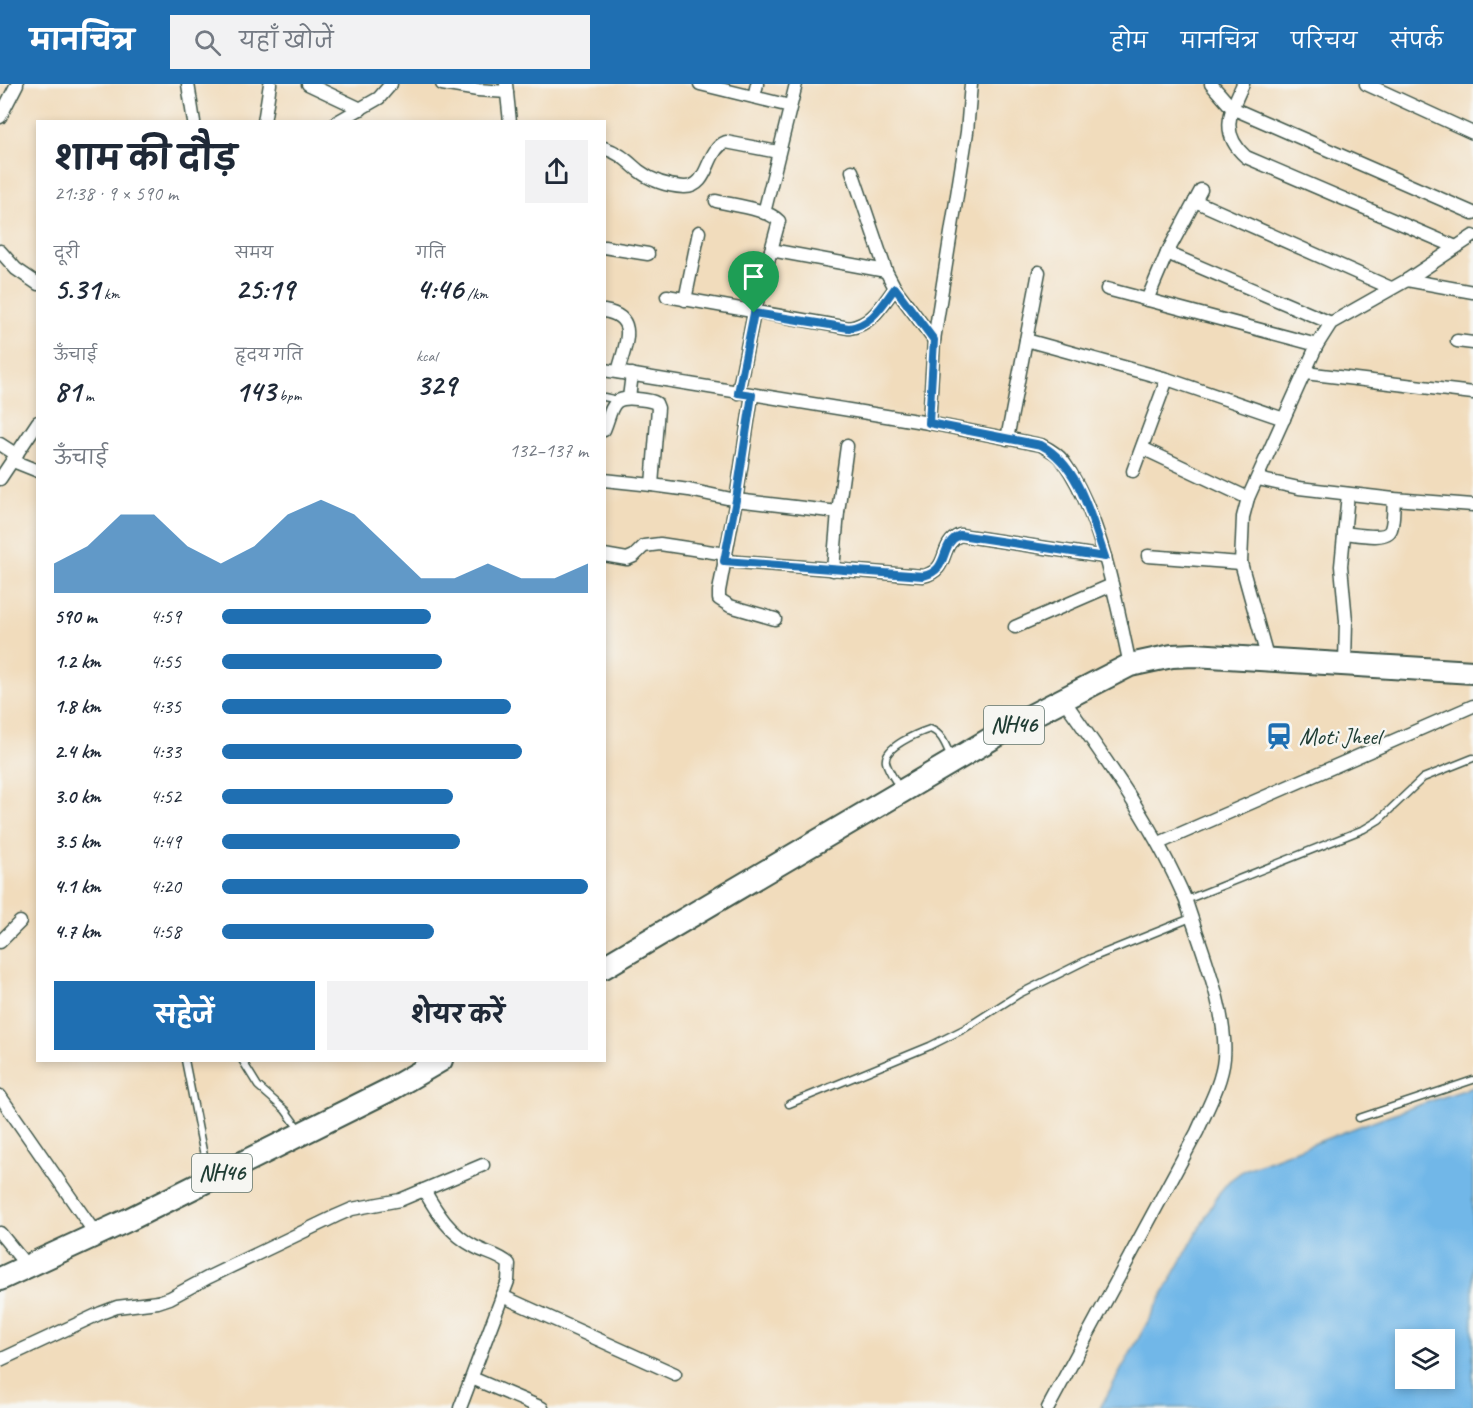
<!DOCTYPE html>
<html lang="hi">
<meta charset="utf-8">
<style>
:root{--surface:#fff;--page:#f2f2f3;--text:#1f2937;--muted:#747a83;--accent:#1f6fb2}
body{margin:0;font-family:Caveat,"Playpen Sans Deva",sans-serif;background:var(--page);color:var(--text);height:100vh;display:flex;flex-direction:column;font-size:22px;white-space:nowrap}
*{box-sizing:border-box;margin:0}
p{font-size:20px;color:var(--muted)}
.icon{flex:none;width:33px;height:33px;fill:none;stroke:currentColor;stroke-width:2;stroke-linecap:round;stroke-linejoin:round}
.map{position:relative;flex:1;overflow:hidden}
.sheet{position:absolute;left:36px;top:36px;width:570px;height:942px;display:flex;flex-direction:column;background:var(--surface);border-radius:0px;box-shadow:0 3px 9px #0003}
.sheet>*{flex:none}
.fabs{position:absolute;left:1395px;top:1245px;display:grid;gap:12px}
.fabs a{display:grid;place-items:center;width:60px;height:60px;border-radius:0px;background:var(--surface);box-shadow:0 3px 9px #0003;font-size:30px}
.pin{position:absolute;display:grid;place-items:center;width:51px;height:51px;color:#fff;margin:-62px -26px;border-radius:50% 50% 50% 0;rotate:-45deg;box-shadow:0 0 6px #0007}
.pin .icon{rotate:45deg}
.round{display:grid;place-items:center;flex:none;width:63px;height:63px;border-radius:0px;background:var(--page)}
.summary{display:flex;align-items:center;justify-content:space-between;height:102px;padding:0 18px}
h1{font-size:33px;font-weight:700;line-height:45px}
.stats{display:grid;grid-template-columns:repeat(3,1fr);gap:9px;height:102px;padding:6px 18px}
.stats div{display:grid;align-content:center}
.stats b{font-size:30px;font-weight:700}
.stats small{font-size:16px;font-weight:400}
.stats p{font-size:16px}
.chart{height:168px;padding:12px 18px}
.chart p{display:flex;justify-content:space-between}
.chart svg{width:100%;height:108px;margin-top:6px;fill:var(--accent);opacity:.7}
.action{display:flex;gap:12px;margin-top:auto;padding:12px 18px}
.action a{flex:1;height:69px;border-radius:0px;background:var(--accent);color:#fff;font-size:24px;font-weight:700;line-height:69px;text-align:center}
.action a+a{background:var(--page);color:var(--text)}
ul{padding:0 18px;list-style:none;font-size:20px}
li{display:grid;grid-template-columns:96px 72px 1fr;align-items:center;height:45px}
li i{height:15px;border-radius:8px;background:var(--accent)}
header{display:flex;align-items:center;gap:36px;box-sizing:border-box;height:84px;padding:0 30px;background:var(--accent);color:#fff}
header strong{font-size:28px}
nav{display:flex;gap:33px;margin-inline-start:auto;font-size:21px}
.search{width:420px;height:54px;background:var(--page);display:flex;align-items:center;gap:15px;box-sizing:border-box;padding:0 21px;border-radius:0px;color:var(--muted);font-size:22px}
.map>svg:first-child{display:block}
.water{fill:#71b7e8;stroke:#487a8e;stroke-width:1.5;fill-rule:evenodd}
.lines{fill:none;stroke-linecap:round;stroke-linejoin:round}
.lane-casing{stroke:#3e5548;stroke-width:9}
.street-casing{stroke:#3e5548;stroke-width:15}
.highway-casing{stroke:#3e5548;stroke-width:26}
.lane{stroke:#fff;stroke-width:6}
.street{stroke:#fff;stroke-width:12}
.highway{stroke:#fff;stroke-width:22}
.route-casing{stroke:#fff;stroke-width:12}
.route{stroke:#1f6fb2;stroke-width:8}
.labels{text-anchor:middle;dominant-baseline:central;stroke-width:4.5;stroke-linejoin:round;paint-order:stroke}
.shield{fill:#f6f6f2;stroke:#60746d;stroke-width:1.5}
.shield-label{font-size:22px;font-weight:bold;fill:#1f3d34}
.poi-label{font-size:24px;fill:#1f3d34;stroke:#f6f6f2;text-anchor:start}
</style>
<header>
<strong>मानचित्र</strong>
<div class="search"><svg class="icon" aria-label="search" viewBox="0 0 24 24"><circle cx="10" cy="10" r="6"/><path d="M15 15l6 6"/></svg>यहाँ खोजें</div>
<nav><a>होम</a><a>मानचित्र</a><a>परिचय</a><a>संपर्क</a></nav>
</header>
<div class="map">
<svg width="1473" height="1324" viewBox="0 0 1473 1324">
<rect width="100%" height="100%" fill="#f6f6f2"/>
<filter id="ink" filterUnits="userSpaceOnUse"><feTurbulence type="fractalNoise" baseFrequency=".0167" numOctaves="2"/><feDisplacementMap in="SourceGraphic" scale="12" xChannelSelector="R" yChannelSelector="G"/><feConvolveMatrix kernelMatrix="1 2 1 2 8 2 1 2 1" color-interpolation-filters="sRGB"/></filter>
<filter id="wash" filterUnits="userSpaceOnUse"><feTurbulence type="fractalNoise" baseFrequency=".008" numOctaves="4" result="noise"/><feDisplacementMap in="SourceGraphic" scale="24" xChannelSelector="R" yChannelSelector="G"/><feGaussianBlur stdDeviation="1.35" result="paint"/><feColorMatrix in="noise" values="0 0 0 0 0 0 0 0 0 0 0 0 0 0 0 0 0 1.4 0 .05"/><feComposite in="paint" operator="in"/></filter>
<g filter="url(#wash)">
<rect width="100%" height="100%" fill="#f1dcbc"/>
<path class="water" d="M1473,1003v321h-373l119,-215 10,-12 15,-11 145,-55zM1406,1256h38v38h-38z"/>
</g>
<g filter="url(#ink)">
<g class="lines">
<defs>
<g id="lane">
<path d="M604,313l14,3"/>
<path d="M900,705c-4,-8 -12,-18 -14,-27 -3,-15 32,-29 44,-33 12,4 16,17 21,28"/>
<path d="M1186,816l178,-71 15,-9 44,-42 50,-20"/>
<path d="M185,976l23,116"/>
<path d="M242,976l16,26 27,24 14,19"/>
<path d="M789,1020l141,-58 34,-17 55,-35 70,-35 102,-41"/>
<path d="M1359,1034l114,-38"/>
</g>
<g id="street">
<path d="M188,0l6,38"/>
<path d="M308,0l53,25"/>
<path d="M442,0l36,6 29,2"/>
<path d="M506,0l4,38"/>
<path d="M700,0l90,22"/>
<path d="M1211,0l21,24 241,105"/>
<path d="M1243,0c-13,28 -24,49 3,73l210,90"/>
<path d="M1366,0l107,49"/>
<path d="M754,13l3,-13"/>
<path d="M0,33l17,-33"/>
<path d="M264,38l6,-38"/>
<path d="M337,38l42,-24 12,-14"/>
<path d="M604,64c16,5 23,13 35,23 13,10 29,15 45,16 26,1 21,-37 42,-45l52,10"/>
<path d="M852,87l34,100 9,17 39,52"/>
<path d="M716,117c16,4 52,8 63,20l-25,92 -16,80"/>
<path d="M1195,117l196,87"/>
<path d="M764,129l32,-129"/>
<path d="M604,163l44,7"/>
<path d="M771,166l115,21"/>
<path d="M0,167l16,18 22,15"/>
<path d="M1167,169l164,70"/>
<path d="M1407,196l66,12"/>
<path d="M1107,205l210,56"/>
<path d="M667,212l182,32c23,-3 33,-23 46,-40"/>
<path d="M685,216l14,-68"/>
<path d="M1147,216l20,-47 34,-63"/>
<path d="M604,227c37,6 20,36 14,61"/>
<path d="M1026,256l141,39 117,40"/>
<path d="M1457,257l16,2"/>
<path d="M604,286l325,53 112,22c8,4 17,9 22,16 38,53 53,140 67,204"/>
<path d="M1305,289l168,20"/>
<path d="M752,311l-16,105 -17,91v8l11,7 45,13"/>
<path d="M629,314l3,-24"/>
<path d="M929,339l5,-83 33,-208 4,-48"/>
<path d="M604,346c9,-22 6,-34 33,-31 7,1 13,1 19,4l2,5 -6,77"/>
<path d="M1007,355l32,-167"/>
<path d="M0,360l17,11"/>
<path d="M1142,364l106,50"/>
<path d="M13,377l25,10"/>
<path d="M1133,387l34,-92"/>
<path d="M0,395l38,-57"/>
<path d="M1258,395l41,9 95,11 79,6"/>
<path d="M604,396l48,5 37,5 47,10 102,12"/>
<path d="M1344,449c11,1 43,8 47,-4 3,-8 2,-21 3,-30"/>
<path d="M604,471l23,4 7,-3 10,-10 16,-2 66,10"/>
<path d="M1148,472l93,7"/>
<path d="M724,477l199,15c28,-6 15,-32 37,-41l145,22"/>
<path d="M833,486l5,-58 9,-66"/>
<path d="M1015,543l97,-42"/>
<path d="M1268,576l-27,-97 2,-46 5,-19 69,-153 14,-22 76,-43 66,-44"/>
<path d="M1345,579l1,-42 -5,-55 7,-72"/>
<path d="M1159,759l314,-137"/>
<path d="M0,858l20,-20"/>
<path d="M0,1012l95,137"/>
<path d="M424,1106c13,23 26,44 51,57 11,6 25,8 34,17l-1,17 -48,127"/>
<path d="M0,1149l27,33"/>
<path d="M502,1212l173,78"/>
<path d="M0,1276l101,-47 16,-6 41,-5 12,-4 39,-21 127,-61 16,-7 48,-9 83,-35"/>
<path d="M472,1294l70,30"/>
<path d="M1048,1324l149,-276c10,-23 25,-49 27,-74 4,-47 -24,-112 -38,-157 -31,-73 -77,-137 -123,-202"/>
</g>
<g id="highway">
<path d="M604,883l419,-247 107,-55 42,-9 22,-1 279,17"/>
<path d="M0,1195l130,-60 263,-131 48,-28"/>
</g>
</defs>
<use href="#lane" class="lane-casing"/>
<use href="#street" class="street-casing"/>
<use href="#highway" class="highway-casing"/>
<use href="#lane" class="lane"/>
<use href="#street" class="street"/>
<use href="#highway" class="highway"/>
</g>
</g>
<g class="lines" filter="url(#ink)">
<defs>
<path id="route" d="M895,204l39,52 -5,83 112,22c39,21 50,73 64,112l-145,-22c-22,9 -9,35 -37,41l-199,-15 12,-61 16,-105 -14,-2 16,-80 95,15c23,-3 33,-23 46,-40z"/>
</defs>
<use href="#route" class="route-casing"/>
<use href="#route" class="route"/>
</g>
<defs>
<symbol id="station-bare" viewBox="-9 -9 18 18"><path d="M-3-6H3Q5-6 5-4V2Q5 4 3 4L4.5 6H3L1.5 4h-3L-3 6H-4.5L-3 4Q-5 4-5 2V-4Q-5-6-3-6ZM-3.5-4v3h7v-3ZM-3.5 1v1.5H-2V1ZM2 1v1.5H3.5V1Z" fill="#1f6fb2" stroke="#f6f6f2" stroke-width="2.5" paint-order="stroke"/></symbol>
</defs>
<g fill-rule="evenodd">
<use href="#station-bare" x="1260" y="633" width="38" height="38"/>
</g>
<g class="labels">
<g class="shield">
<rect x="984" y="622" width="60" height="38" rx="4.5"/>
<rect x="192" y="1070" width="60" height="38" rx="4.5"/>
</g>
<g class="shield-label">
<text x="1014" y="641">NH46</text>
<text x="222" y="1089">NH46</text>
</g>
<g class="poi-label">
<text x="1299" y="652">Moti Jheel</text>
</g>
</g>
</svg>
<div class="fabs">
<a><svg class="icon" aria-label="layers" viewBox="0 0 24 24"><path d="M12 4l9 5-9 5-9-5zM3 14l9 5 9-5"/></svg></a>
</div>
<div class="pin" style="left:754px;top:229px;background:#1e9e55"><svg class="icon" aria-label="arrive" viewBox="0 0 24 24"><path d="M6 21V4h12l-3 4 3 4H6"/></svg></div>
<section class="sheet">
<div class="summary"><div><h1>शाम की दौड़</h1><p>21:38 · 9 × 590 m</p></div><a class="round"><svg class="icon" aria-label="share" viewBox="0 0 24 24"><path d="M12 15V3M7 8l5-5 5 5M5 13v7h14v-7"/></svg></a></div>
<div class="stats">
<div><p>दूरी</p><b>5.31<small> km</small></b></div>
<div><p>समय</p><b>25:19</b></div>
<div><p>गति</p><b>4:46<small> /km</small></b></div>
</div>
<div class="stats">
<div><p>ऊँचाई</p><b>81<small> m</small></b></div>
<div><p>हृदय गति</p><b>143<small> bpm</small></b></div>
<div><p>kcal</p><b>329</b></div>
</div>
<div class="chart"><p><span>ऊँचाई</span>132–137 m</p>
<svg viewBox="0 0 160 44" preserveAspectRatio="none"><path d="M0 44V32L10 25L20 12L30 12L40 25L50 32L60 25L70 12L80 6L90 12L100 25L110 38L120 38L130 32L140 38L150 38L160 32V44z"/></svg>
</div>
<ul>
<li><b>590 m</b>4:59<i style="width:57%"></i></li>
<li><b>1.2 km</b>4:55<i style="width:60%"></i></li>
<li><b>1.8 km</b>4:35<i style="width:79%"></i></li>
<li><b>2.4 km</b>4:33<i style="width:82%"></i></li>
<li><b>3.0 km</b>4:52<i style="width:63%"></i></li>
<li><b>3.5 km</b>4:49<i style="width:65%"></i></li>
<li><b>4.1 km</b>4:20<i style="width:100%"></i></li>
<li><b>4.7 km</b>4:58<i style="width:58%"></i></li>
</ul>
<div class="action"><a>सहेजें</a><a>शेयर करें</a></div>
</section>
</div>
